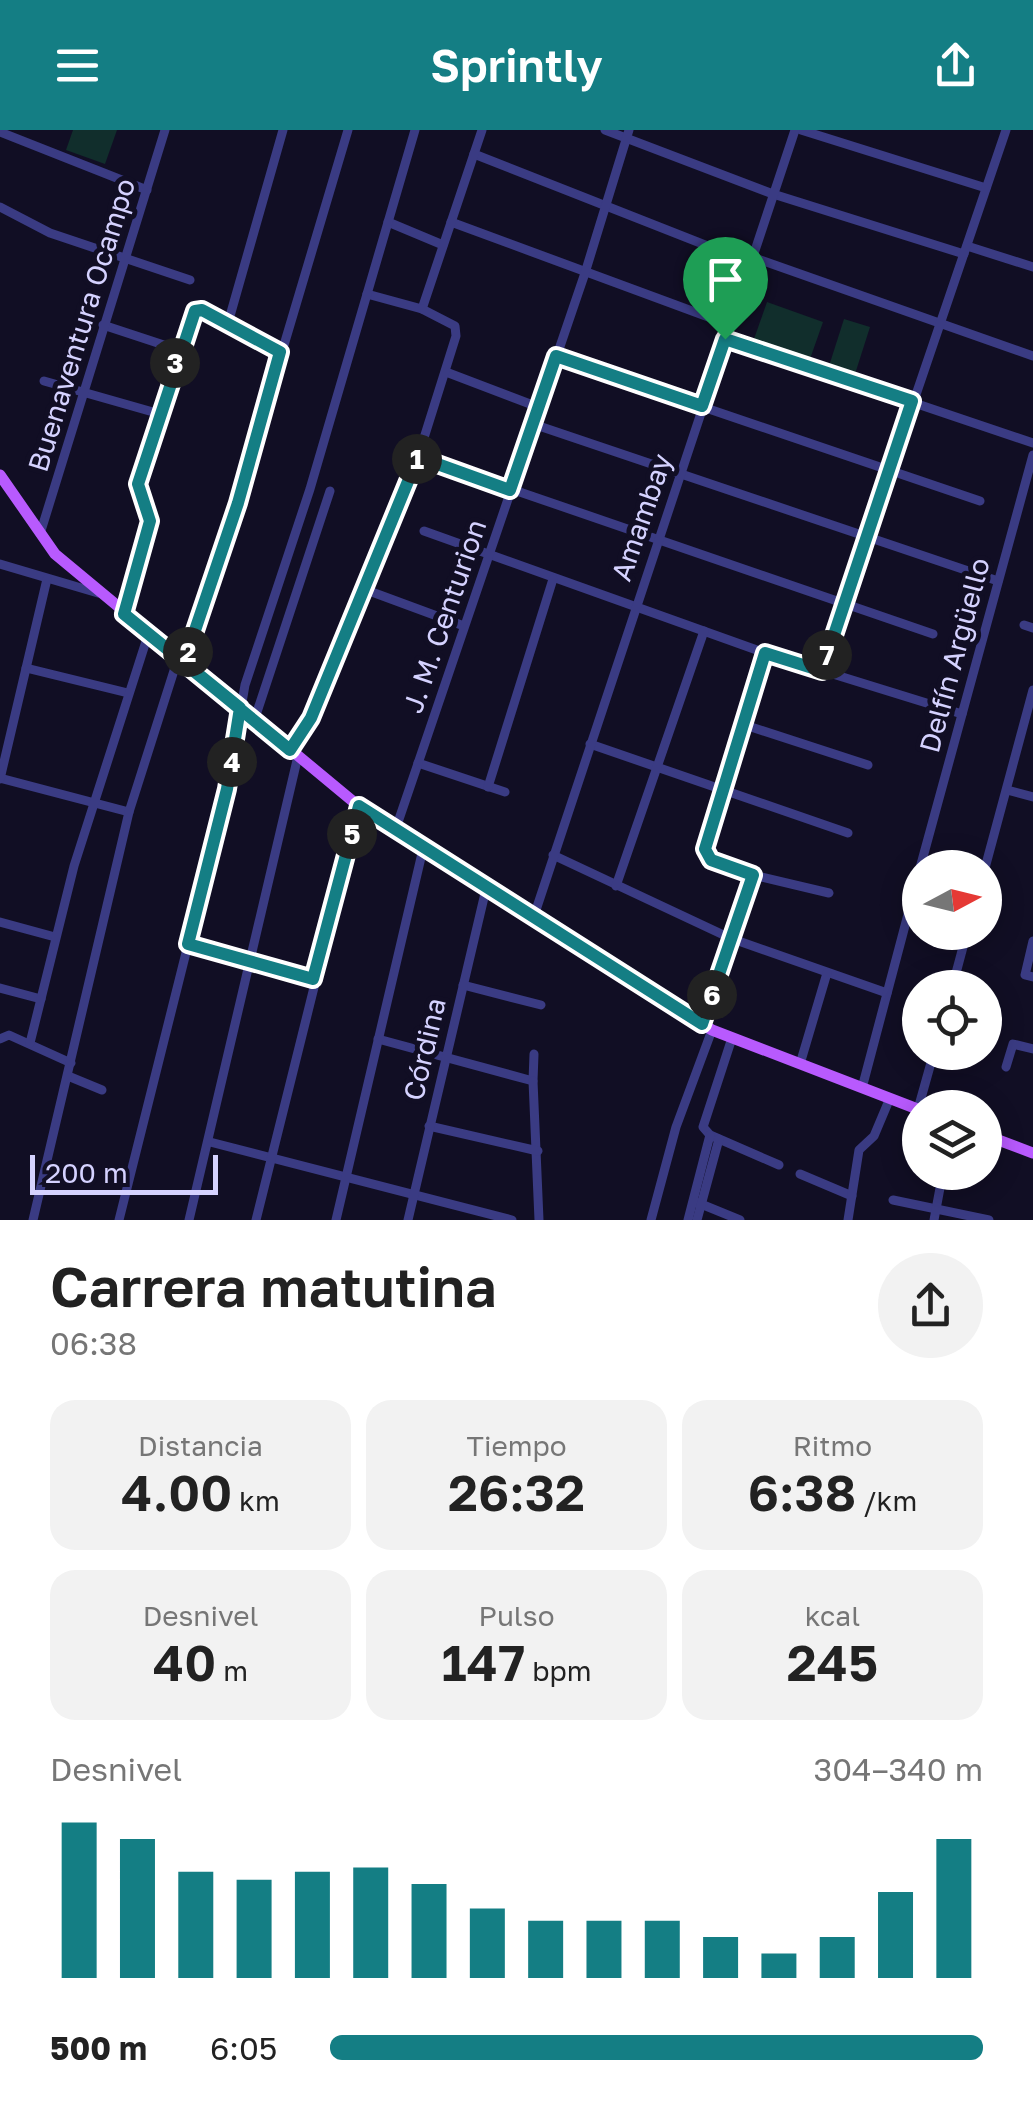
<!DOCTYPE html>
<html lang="es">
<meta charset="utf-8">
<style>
:root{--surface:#fff;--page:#f2f2f2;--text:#222;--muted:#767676;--accent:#147e84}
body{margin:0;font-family:"Golos Text",sans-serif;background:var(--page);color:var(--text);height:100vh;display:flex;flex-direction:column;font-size:38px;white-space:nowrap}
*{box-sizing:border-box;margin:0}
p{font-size:32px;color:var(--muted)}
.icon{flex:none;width:55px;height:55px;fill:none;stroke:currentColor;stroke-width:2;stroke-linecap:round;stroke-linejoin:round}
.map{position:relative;height:1090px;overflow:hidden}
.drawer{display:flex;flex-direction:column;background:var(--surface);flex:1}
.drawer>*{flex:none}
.needle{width:65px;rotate:83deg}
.buttons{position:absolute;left:902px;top:720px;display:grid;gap:20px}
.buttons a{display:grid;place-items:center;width:100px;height:100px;border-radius:50%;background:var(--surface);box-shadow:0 5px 25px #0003;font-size:50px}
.scale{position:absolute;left:30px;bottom:25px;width:188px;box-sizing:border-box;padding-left:10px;border:5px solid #d5d2ff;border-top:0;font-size:28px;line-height:35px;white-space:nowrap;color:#d5d2ff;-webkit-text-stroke:8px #110e24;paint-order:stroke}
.pin{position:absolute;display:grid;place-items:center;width:85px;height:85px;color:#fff;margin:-102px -42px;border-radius:50% 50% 50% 0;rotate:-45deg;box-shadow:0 0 10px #0007}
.pin .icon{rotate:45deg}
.km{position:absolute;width:50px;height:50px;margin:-25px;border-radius:50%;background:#222;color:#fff;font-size:28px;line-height:50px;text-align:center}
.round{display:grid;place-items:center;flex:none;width:105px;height:105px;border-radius:52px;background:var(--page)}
.headline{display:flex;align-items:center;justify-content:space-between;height:170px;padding:0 50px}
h1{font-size:55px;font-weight:600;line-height:75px}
.metrics{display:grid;grid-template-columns:repeat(3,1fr);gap:15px;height:170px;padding:10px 50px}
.metrics div{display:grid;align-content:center;border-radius:25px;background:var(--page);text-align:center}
.metrics b{font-size:50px;font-weight:600}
.metrics small{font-size:28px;font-weight:400}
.metrics p{font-size:28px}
.chart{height:280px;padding:20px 50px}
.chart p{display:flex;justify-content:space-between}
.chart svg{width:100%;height:180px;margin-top:10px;stroke:var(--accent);stroke-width:6}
ul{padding:0 50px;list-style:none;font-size:32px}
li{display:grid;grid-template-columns:160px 120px 1fr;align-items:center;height:75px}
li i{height:25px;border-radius:12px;background:var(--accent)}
header{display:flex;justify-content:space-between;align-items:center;height:130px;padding:0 50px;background:var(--accent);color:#fff;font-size:45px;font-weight:600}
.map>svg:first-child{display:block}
.green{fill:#112e2c}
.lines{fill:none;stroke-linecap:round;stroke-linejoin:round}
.minor{stroke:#3a3b83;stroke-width:9}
.major{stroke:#b85afe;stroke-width:11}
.route-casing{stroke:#fff;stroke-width:20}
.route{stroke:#147e84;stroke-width:12}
.labels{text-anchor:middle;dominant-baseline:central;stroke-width:10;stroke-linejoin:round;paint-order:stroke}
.street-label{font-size:28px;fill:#d5d2ff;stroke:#110e24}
</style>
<header><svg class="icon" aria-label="menu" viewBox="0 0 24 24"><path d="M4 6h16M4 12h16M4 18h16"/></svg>Sprintly<svg class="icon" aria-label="share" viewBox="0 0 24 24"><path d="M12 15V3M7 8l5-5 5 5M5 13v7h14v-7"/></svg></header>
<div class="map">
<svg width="1033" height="1090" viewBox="0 0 1033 1090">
<rect width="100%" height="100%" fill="#110e24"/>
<g class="green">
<path d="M73,0h44l-12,34 -39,-14z"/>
<path d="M767,172l56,20 -13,37 -56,-20z"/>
<path d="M844,189l26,8 -15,47 -26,-8z"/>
</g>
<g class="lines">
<g class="minor">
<path d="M605,0l168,64 191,60"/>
<path d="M801,0l185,58"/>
<path d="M0,2l147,58"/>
<path d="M474,24l277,109"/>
<path d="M0,77l50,26 140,47"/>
<path d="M388,92l55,23"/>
<path d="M451,92l279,103"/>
<path d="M967,116l66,21"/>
<path d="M752,127l281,99"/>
<path d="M422,179l60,-179"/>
<path d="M228,193l55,-193"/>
<path d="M103,195l76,25"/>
<path d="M725,209l308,104"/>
<path d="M556,227l424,144"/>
<path d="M446,242l92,35"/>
<path d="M44,251l116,33"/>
<path d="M533,294l465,157"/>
<path d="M418,327l515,177"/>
<path d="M424,401l341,122 197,61"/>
<path d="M40,404l125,-404"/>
<path d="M0,434l98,29"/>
<path d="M361,458l103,38"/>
<path d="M123,484l27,-93 -11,-37 40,-134 16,-39 7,-1 78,42"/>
<path d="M1024,495l9,3"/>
<path d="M765,523l-59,202 47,20 76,18"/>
<path d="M184,533l53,-160 111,-373"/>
<path d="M26,538l102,25"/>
<path d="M822,541l184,-541"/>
<path d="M254,591l76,-230"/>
<path d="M742,594l126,41"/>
<path d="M590,614l258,89"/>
<path d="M290,620l21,-32 107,-261 38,-121 -1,-10 -33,-17 -55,-15"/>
<path d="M418,633l87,29"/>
<path d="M0,648l129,34"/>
<path d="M0,649l47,-200"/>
<path d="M488,657l65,-208"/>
<path d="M1007,660l26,7"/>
<path d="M395,701l190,-558 44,-143"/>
<path d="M553,725l177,83 157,55"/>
<path d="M920,738l113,-413"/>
<path d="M985,738l48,-178"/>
<path d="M616,756l88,-255"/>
<path d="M533,789l262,-789"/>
<path d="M0,792l55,15"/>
<path d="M1033,811l-8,34 8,2"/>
<path d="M189,814l124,35"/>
<path d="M463,855l78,20"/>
<path d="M0,858l41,11"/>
<path d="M952,858l15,-56"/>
<path d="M703,894l50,-149"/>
<path d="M732,908l-29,89 7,8 69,30"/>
<path d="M0,909l9,-4 62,28"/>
<path d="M378,909l155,42 1,-27"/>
<path d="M30,913l44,-177 74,-231"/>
<path d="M800,934l27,-91"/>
<path d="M1006,937l7,-23 20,5"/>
<path d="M68,946l34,14"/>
<path d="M533,951l6,139"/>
<path d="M862,958l58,-219"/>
<path d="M918,979l16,-57"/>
<path d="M429,996l109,25"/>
<path d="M210,1012l302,78"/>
<path d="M800,1044l52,22"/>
<path d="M893,1070l96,20"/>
<path d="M696,1072l44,18"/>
<path d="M33,1090l96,-408 49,-154"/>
<path d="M119,1090l108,-431 18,-104 65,-196 105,-359"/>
<path d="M189,1090l109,-464"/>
<path d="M256,1090l103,-413"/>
<path d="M336,1090l87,-371"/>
<path d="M408,1090l78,-331"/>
<path d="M651,1090l25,-93 36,-97"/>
<path d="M688,1090l22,-85"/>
<path d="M697,1090l22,-81"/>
<path d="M848,1090l11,-70 15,-14 16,-38"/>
<path d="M934,1090l9,-48"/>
</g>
<g class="major">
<path d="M0,345l55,79 312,259 345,217 208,80"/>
<path d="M985,1005l48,18"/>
</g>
</g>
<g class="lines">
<defs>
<path id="route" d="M725,209l-23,67 -146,-50 -46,134 -92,-33 -107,261 -21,32 -106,-87 54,-160 42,-151 -78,-42 -7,1 -57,173 12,37 -26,93 116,94 -13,81 -39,155 125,35 46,-173 343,218 51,-149 -42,-15 -6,-11 60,-196 57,18 90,-270 -187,-62"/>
</defs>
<use href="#route" class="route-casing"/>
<use href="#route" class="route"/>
</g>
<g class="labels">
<g class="street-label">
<text transform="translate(81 195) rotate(-73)">Buenaventura Ocampo</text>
<text transform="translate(641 387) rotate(-71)">Amambay</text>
<text transform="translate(444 486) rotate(-71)">J. M. Centurion</text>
<text transform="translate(954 525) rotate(-75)">Delfín Argüello</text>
<text transform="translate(424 919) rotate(-77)">Córdina</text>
</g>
</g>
</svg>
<div class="buttons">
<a><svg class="needle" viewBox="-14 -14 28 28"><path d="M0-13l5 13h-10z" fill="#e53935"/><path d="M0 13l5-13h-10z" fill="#767676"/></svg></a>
<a><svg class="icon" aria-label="locate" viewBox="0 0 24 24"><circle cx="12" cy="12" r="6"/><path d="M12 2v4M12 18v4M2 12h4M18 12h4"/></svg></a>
<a><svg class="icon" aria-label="layers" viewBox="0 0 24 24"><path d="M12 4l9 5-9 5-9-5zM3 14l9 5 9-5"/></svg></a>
</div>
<div class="scale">200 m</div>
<div class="pin" style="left:725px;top:209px;background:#1e9e55"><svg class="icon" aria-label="arrive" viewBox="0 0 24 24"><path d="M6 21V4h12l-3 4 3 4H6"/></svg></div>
<b class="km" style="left:417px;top:329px">1</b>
<b class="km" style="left:188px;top:522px">2</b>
<b class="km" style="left:175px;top:233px">3</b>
<b class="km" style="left:232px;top:632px">4</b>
<b class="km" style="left:352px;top:704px">5</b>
<b class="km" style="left:712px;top:865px">6</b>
<b class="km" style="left:827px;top:525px">7</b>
</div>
<section class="drawer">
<div class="headline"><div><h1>Carrera matutina</h1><p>06:38</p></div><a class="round"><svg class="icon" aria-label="share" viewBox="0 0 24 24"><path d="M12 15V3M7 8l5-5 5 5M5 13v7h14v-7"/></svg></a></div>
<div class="metrics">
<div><p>Distancia</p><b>4.00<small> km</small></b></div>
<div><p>Tiempo</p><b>26:32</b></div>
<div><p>Ritmo</p><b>6:38<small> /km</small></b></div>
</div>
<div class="metrics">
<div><p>Desnivel</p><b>40<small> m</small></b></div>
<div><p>Pulso</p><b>147<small> bpm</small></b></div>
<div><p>kcal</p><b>245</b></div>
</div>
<div class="chart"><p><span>Desnivel</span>304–340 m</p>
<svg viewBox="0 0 160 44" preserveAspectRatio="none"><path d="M5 44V6M15 44V10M25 44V18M35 44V20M45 44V18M55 44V17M65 44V21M75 44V27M85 44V30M95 44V30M105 44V30M115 44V34M125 44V38M135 44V34M145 44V23M155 44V10"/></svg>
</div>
<ul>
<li><b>500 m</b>6:05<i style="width:100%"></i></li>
</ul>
</section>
